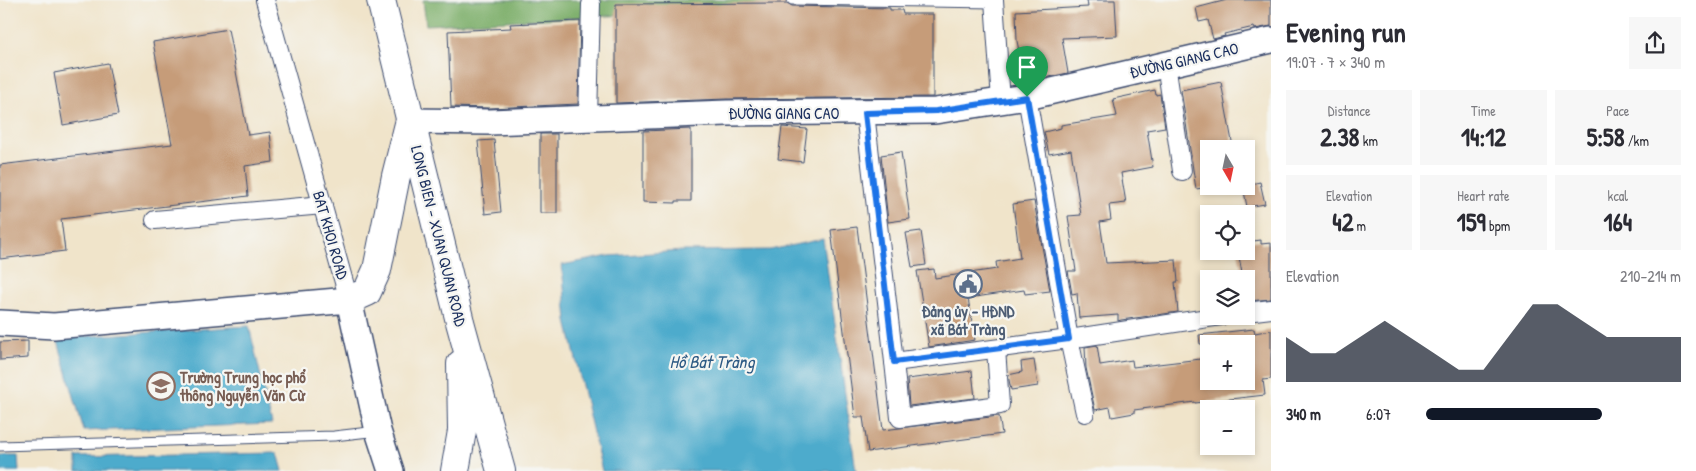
<!DOCTYPE html>
<meta charset="utf-8">
<style>
:root{--surface:#fff;--page:#f7f7f7;--text:#2b2b33;--muted:#7c7c81;--accent:#111827}
body{margin:0;font-family:"Patrick Hand",sans-serif;background:var(--page);color:var(--text);height:100vh;display:flex;flex-direction:column;font-size:19px;white-space:nowrap}
*{box-sizing:border-box;margin:0}
p{font-size:16px;color:var(--muted)}
.icon{flex:none;width:28px;height:28px;fill:none;stroke:currentColor;stroke-width:2;stroke-linecap:round;stroke-linejoin:round}
.map{position:relative;flex:1;overflow:hidden}
.side{display:flex;flex-direction:column;background:var(--surface);width:425px}
.side>*{flex:none}
.needle{width:32px;rotate:171deg}
.controls{position:absolute;left:1200px;top:140px;display:grid;gap:10px}
.controls a{display:grid;place-items:center;width:55px;height:55px;border-radius:0px;background:var(--surface);box-shadow:0 2px 8px #0003;font-size:25px}
.pin{position:absolute;display:grid;place-items:center;width:42px;height:42px;color:#fff;margin:-51px -21px;border-radius:50% 50% 50% 0;rotate:-45deg;box-shadow:0 0 5px #0007}
.pin .icon{rotate:45deg}
.round{display:grid;place-items:center;flex:none;width:52px;height:52px;border-radius:0px;background:var(--page)}
.head{display:flex;align-items:center;justify-content:space-between;height:85px;padding:0 15px}
h1{font-size:28px;font-weight:700;line-height:38px}
.figures{display:grid;grid-template-columns:repeat(3,1fr);gap:8px;height:85px;padding:5px 15px}
.figures div{display:grid;align-content:center;border-radius:0px;background:var(--page);text-align:center}
.figures b{font-size:25px;font-weight:700}
.figures small{font-size:14px;font-weight:400}
.figures p{font-size:14px}
.chart{height:140px;padding:10px 15px}
.chart p{display:flex;justify-content:space-between}
.chart svg{width:100%;height:90px;margin-top:5px;fill:var(--accent);opacity:.7}
ul{padding:0 15px;list-style:none;font-size:16px}
li{display:grid;grid-template-columns:80px 60px 1fr;align-items:center;height:38px}
li i{height:12px;border-radius:6px;background:var(--accent)}
main{display:flex;flex:1;min-height:0}
.map>svg:first-child{display:block}
.forest{fill:#7bae69;stroke:#4b6e64}
.water{fill:#4eabcc;stroke:#346d95}
.building{fill:#c69c79}
.lines{fill:none;stroke-linecap:round;stroke-linejoin:round}
.lane-casing{stroke:#3b4a6e;stroke-width:11}
.street-casing{stroke:#3b4a6e;stroke-width:20}
.secondary-casing{stroke:#3b4a6e;stroke-width:28}
.primary-casing{stroke:#3b4a6e;stroke-width:30}
.lane{stroke:#fff;stroke-width:9}
.street{stroke:#fff;stroke-width:18}
.secondary{stroke:#fff;stroke-width:25}
.primary{stroke:#fff;stroke-width:28}
.route-casing{stroke:#fff;stroke-width:10}
.route{stroke:#1a73e8;stroke-width:6}
.labels{text-anchor:middle;dominant-baseline:central;stroke-width:4.5;stroke-linejoin:round;paint-order:stroke}
.street-label{font-size:16px;fill:#1b2f5e;stroke:#f6f6f2}
.service-label{font-size:16px;font-weight:bold;fill:#4e5e75;stroke:#f6f6f2}
.education-label{font-size:16px;font-weight:bold;fill:#785e54;stroke:#f6f6f2;text-anchor:start}
.water-label{font-size:18px;font-style:italic;fill:#2d5a84;stroke:#f6f6f2}
</style>
<main>
<div class="map">
<svg width="1271" height="471" viewBox="0 0 1271 471">
<rect width="100%" height="100%" fill="#f6f6f2"/>
<filter id="ink" filterUnits="userSpaceOnUse"><feTurbulence type="fractalNoise" baseFrequency=".02" numOctaves="2"/><feDisplacementMap in="SourceGraphic" scale="10" xChannelSelector="R" yChannelSelector="G"/><feConvolveMatrix kernelMatrix="1 2 1 2 8 2 1 2 1" color-interpolation-filters="sRGB"/></filter>
<filter id="wash" filterUnits="userSpaceOnUse"><feTurbulence type="fractalNoise" baseFrequency=".0096" numOctaves="4" result="noise"/><feDisplacementMap in="SourceGraphic" scale="20" xChannelSelector="R" yChannelSelector="G"/><feGaussianBlur stdDeviation="1.12" result="paint"/><feColorMatrix in="noise" values="0 0 0 0 0 0 0 0 0 0 0 0 0 0 0 0 0 1.4 0 .05"/><feComposite in="paint" operator="in"/></filter>
<g filter="url(#wash)">
<rect width="100%" height="100%" fill="#f0e4ca"/>
<path class="forest" d="M423,0h508l-505,25z"/>
<g class="water">
<path d="M823,239l33,232h-254l-35,-150 -5,-56 47,-9 74,-5 87,-1z"/>
<path d="M249,326l23,98 -188,7 -27,-93z"/>
<path d="M278,453l5,18h-206v-14z"/>
<path d="M0,456h18l1,15h-19z"/>
</g>
<g id="blocks">
<g class="building">
<path d="M1087,0h28l2,36 -55,2 6,35 -33,7 -1,-5 -10,1 -7,-35 -1,-30 72,-4z"/>
<path d="M1227,0h44v26l-16,3 -1,-2 -30,7 1,2 -12,3 -5,-19 -9,2 -3,-14z"/>
<path d="M787,3l5,3 98,2v2h12l1,4h30v83l-206,2 -111,4v-99z"/>
<path d="M580,21l-2,83 -88,4 -39,-1 -3,-76 63,-3 -1,-4z"/>
<path d="M228,29l20,106 22,-3 3,30 -28,4 3,30 -187,23 4,32 -65,8v-94l172,-21 -19,-102z"/>
<path d="M108,63l10,52 -55,10 -9,-52z"/>
<path d="M1221,82l12,65 -24,2v13l-3,1 3,24 -13,2 -15,-99z"/>
<path d="M1155,90l1,5 4,-1 5,33 -18,3 6,37 -32,6 5,30 -17,2 2,15 -11,2 6,41 70,-3 2,22h-3l3,30 -57,8 -3,1v-6l-39,3 -2,-25 -5,1 -4,-23h8l-8,-55 13,-1 -10,-65 -22,4 -5,-22 17,-4v-3l56,-9 -4,-17z"/>
<path d="M782,127l25,2 -4,33 -25,-3z"/>
<path d="M691,129v72h-15v2l-33,-1v-71z"/>
<rect x="540" y="134" width="17" height="79"/>
<path d="M494,140l7,72 -16,2 -7,-73z"/>
<path d="M901,152l9,67 -22,3 -7,-67z"/>
<path d="M1260,182l5,22 -18,3 -4,-21z"/>
<path d="M1034,201l16,90 -25,3 -1,-4 -56,8 7,42 -46,7 -12,-76 17,-2 1,9 62,-9 -1,-7 24,-4 -7,-54z"/>
<path d="M857,227l26,203 116,-14 3,18 -134,18 -5,-35h-8l-24,-187z"/>
<path d="M921,231l5,34 -14,2 -6,-34z"/>
<path d="M1261,240v4l10,-1v56l-23,2 -2,-22h-3l-5,-28h8v-9z"/>
<path d="M1254,329l1,4 16,-3v49l-8,1 2,15 -70,8v-1l-61,8v3l-22,4 -2,-10 -15,3 -9,-42 -1,-21 12,-2 3,20 32,-5 1,7 76,-9v23h37v-37h-46l-1,-9z"/>
<path d="M28,341v17l-28,2v-18z"/>
<path d="M1034,360l4,26 -27,4 -3,-15 14,-3 -1,-10z"/>
<path d="M972,371l3,27 -66,8 -2,-27z"/>
</g>
</g>
</g>
<g filter="url(#ink)">
<use href="#blocks" fill-opacity="0" stroke="#3b4a6e" stroke-width="1"/>
<g class="lines">
<defs>
<g id="lane">
<path d="M792,0l202,3"/>
<path d="M0,446l334,-10 44,-5"/>
</g>
<g id="street">
<path d="M265,0l84,300"/>
<path d="M994,0l7,101"/>
<path d="M1166,64l16,107"/>
<path d="M1027,97l42,242 16,74"/>
<path d="M865,113l29,249 175,-23 152,-23"/>
<path d="M588,118l3,-114"/>
<path d="M155,220l168,-15"/>
<path d="M1246,312l25,-3"/>
<path d="M894,362l6,56 100,-13 -4,-56"/>
</g>
<g id="secondary">
<path d="M410,121l80,1 237,-9 208,-2 92,-14 244,-57"/>
<path d="M0,323l54,3 295,-26 29,131 13,40"/>
</g>
<g id="primary">
<path d="M381,0l79,322 41,149"/>
<path d="M349,300l18,-8 10,-22 19,-94 13,-52"/>
<path d="M455,471l7,-40 -1,-67"/>
</g>
</defs>
<use href="#lane" class="lane-casing"/>
<use href="#street" class="street-casing"/>
<use href="#secondary" class="secondary-casing"/>
<use href="#primary" class="primary-casing"/>
<use href="#lane" class="lane"/>
<use href="#street" class="street"/>
<use href="#secondary" class="secondary"/>
<use href="#primary" class="primary"/>
</g>
</g>
<g class="lines" filter="url(#ink)">
<defs>
<path id="route" d="M1027,97l42,242 -175,23 -29,-249 71,-2z"/>
</defs>
<use href="#route" class="route-casing"/>
<use href="#route" class="route"/>
</g>
<defs>
<symbol id="civic-ring" viewBox="-11 -11 22 22"><circle r="9.5" fill="#f6f6f2" stroke="#5c6f8a" stroke-width="1.5"/><path d="M-.6-6.5H3V-4.5H.6V-3L4-1V1h2V6H-6V1h2V-1L-.6-3ZM-1.2 2.5V6h2.4V2.5Z" fill="#5c6f8a"/></symbol>
<symbol id="school-ring" viewBox="-11 -11 22 22"><circle r="9.5" fill="#f6f6f2" stroke="#8d6e63" stroke-width="1.5"/><path d="M0-5L7-2L0 1L-7-2ZM-4 1L0 2.5L4 1V4Q0 6-4 4Z" fill="#8d6e63"/></symbol>
</defs>
<g fill-rule="evenodd">
<use href="#civic-ring" x="952" y="268" width="32" height="32"/>
<use href="#school-ring" x="145" y="370" width="32" height="32"/>
</g>
<g class="labels">
<g class="street-label">
<text transform="translate(1184 60) rotate(-13)">ĐƯỜNG GIANG CAO</text>
<text x="784" y="113">ĐƯỜNG GIANG CAO</text>
<text transform="translate(331 235) rotate(74)">BAT KHOI ROAD</text>
<text transform="translate(439 236) rotate(76)">LONG BIEN – XUAN QUAN ROAD</text>
</g>
<g class="service-label">
<text x="968" y="311">Đảng ủy - HĐND<tspan x="968" dy="18">xã Bát Tràng</tspan></text>
</g>
<g class="education-label">
<text x="180" y="377">Trường Trung học phổ<tspan x="180" dy="18">thông Nguyễn Văn Cừ</tspan></text>
</g>
<g class="water-label">
<text x="712" y="361">Hồ Bát Tràng</text>
</g>
</g>
</svg>
<div class="controls">
<a><svg class="needle" viewBox="-14 -14 28 28"><path d="M0-13l5 13h-10z" fill="#e53935"/><path d="M0 13l5-13h-10z" fill="#7c7c81"/></svg></a>
<a><svg class="icon" aria-label="locate" viewBox="0 0 24 24"><circle cx="12" cy="12" r="6"/><path d="M12 2v4M12 18v4M2 12h4M18 12h4"/></svg></a>
<a><svg class="icon" aria-label="layers" viewBox="0 0 24 24"><path d="M12 4l9 5-9 5-9-5zM3 14l9 5 9-5"/></svg></a>
<a>+</a>
<a>−</a>
</div>
<div class="pin" style="left:1027px;top:97px;background:#1e9e55"><svg class="icon" aria-label="arrive" viewBox="0 0 24 24"><path d="M6 21V4h12l-3 4 3 4H6"/></svg></div>
</div>
<section class="side">
<div class="head"><div><h1>Evening run</h1><p>19:07 · 7 × 340 m</p></div><a class="round"><svg class="icon" aria-label="share" viewBox="0 0 24 24"><path d="M12 15V3M7 8l5-5 5 5M5 13v7h14v-7"/></svg></a></div>
<div class="figures">
<div><p>Distance</p><b>2.38<small> km</small></b></div>
<div><p>Time</p><b>14:12</b></div>
<div><p>Pace</p><b>5:58<small> /km</small></b></div>
</div>
<div class="figures">
<div><p>Elevation</p><b>42<small> m</small></b></div>
<div><p>Heart rate</p><b>159<small> bpm</small></b></div>
<div><p>kcal</p><b>164</b></div>
</div>
<div class="chart"><p><span>Elevation</span>210–214 m</p>
<svg viewBox="0 0 160 44" preserveAspectRatio="none"><path d="M0 44V22L10 30L20 30L30 22L40 14L50 22L60 30L70 38L80 38L90 22L100 6L110 6L120 14L130 22L140 22L150 22L160 22V44z"/></svg>
</div>
<ul>
<li><b>340 m</b>6:07<i style="width:69%"></i></li>
</ul>
</section>
</main>
